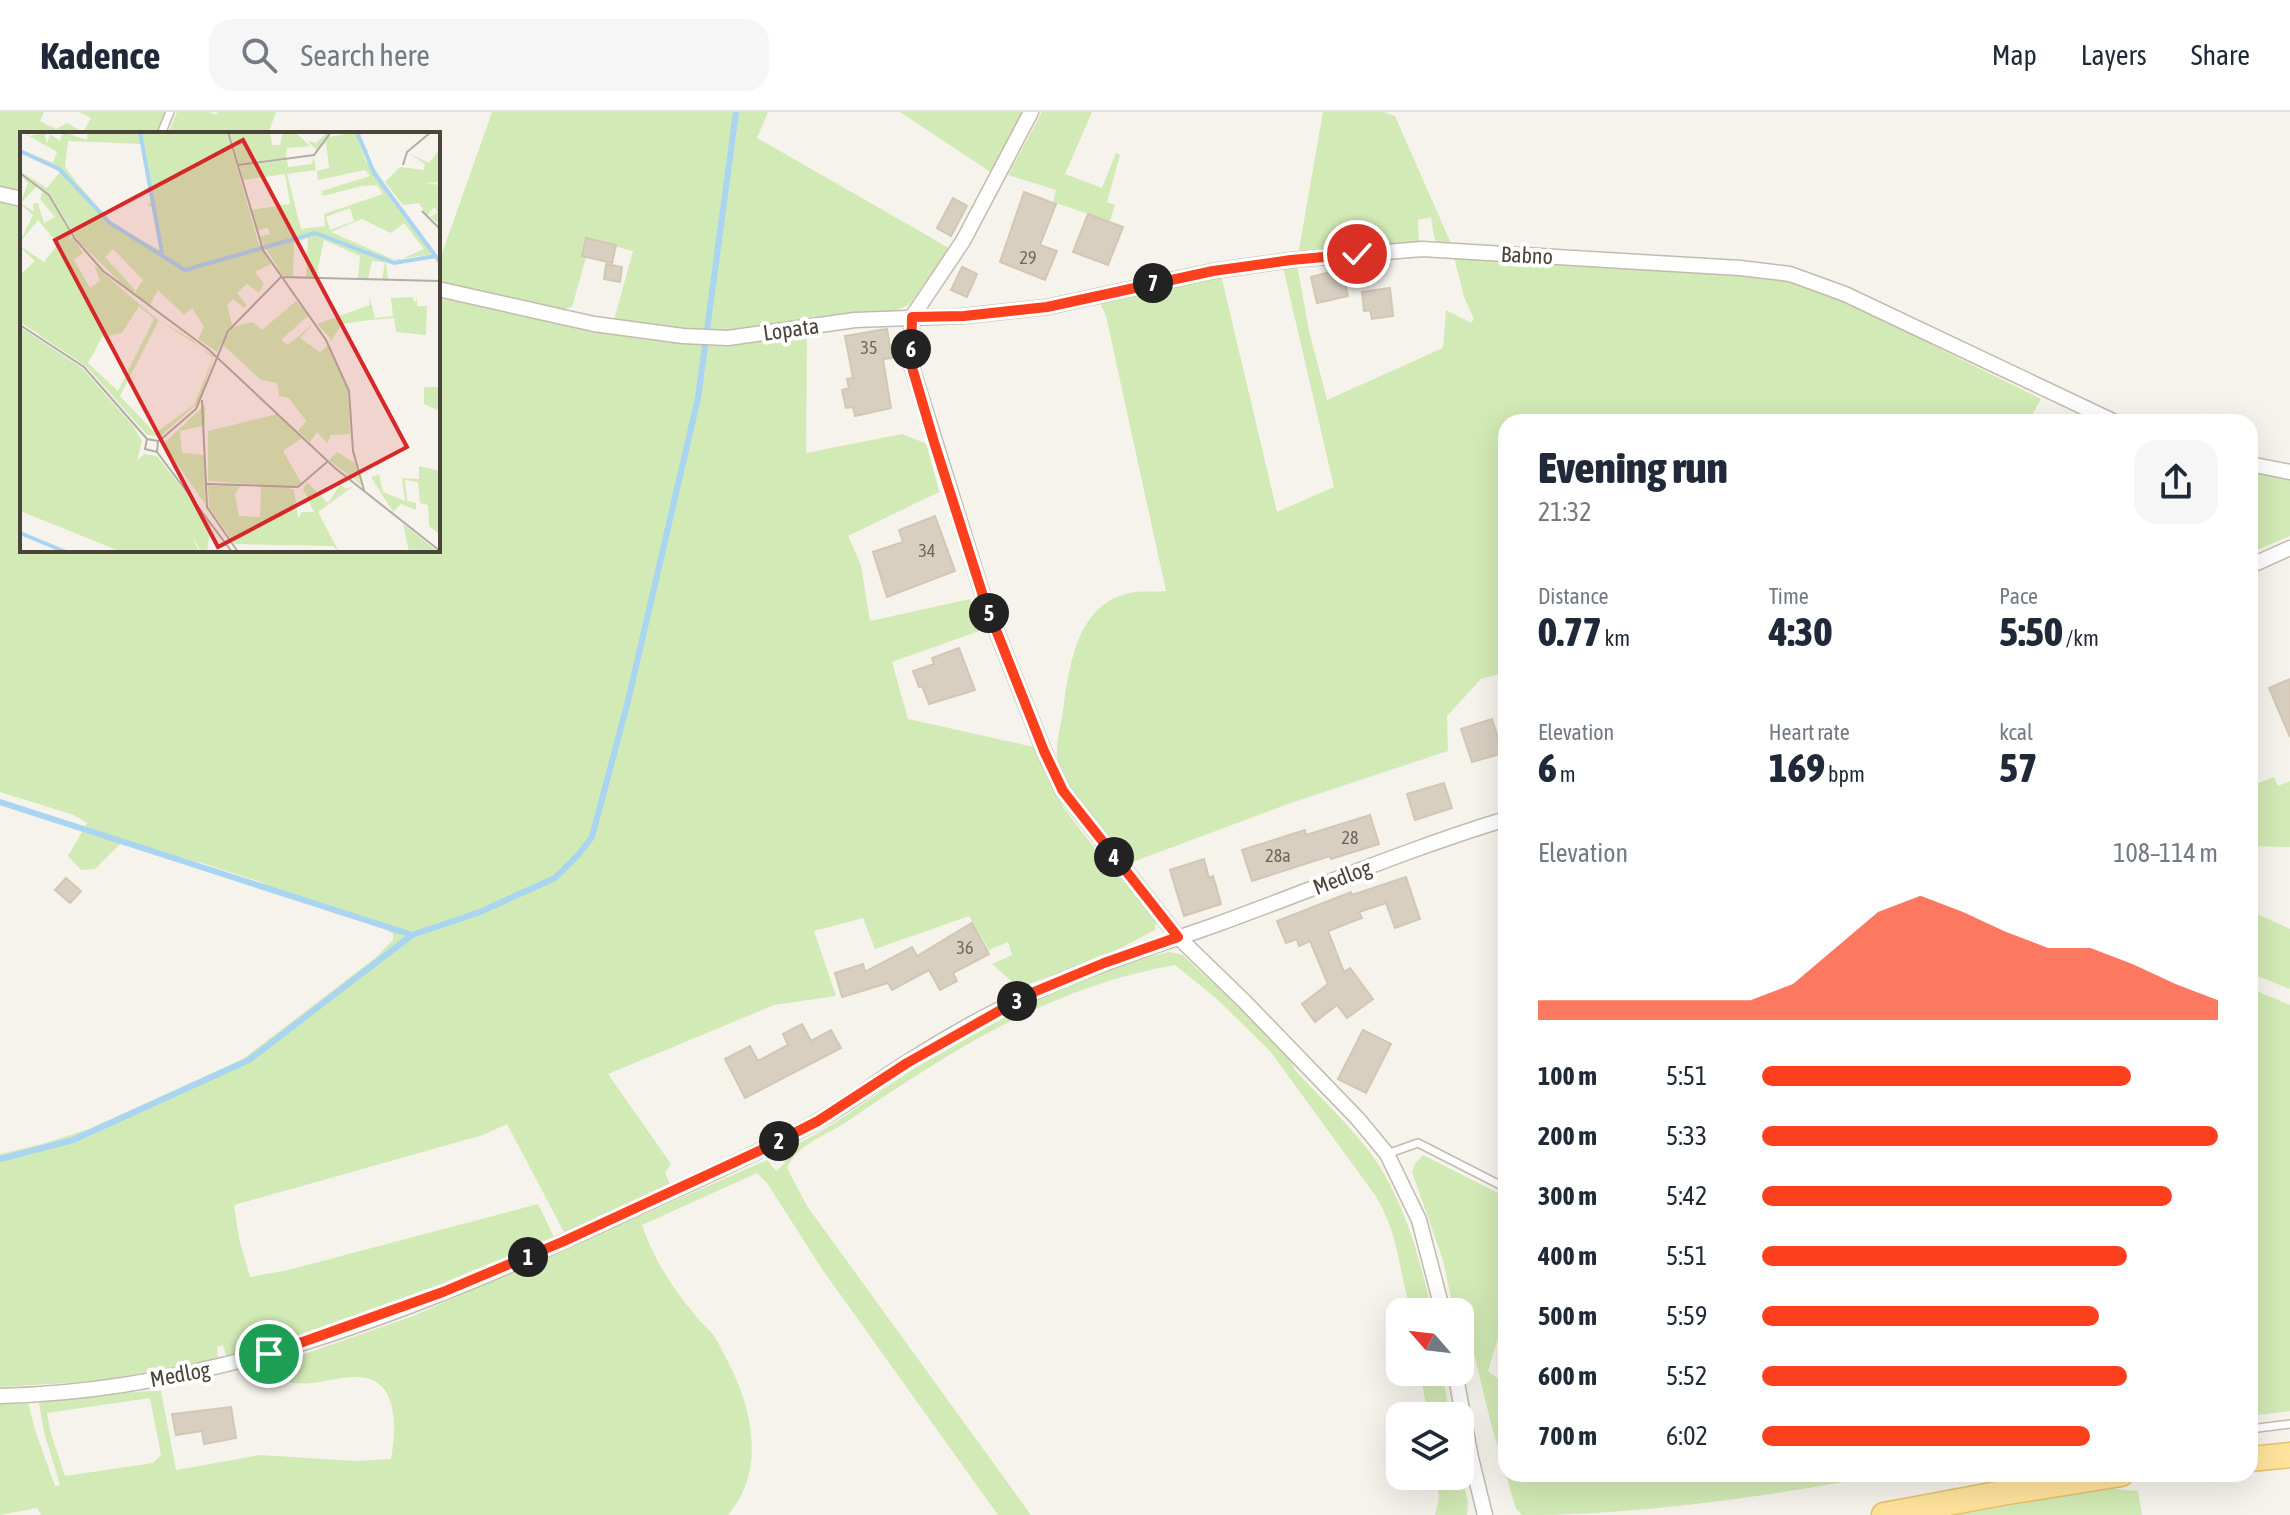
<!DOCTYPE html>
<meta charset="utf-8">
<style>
:root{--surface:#fff;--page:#f6f6f7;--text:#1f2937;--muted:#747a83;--line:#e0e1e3;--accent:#fc3f1d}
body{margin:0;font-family:"Asap Condensed",sans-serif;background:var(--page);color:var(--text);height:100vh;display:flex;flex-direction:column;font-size:30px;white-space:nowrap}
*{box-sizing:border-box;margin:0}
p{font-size:26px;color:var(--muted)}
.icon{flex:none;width:44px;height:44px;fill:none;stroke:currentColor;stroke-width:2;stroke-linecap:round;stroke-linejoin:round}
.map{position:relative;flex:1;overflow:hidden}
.details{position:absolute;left:1498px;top:302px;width:760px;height:1068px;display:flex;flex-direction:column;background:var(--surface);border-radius:24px;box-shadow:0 8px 32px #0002}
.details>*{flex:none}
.needle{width:52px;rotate:298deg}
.buttons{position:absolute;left:1386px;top:1186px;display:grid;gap:16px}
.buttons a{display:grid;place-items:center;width:88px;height:88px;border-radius:16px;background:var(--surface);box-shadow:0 8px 32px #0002;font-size:40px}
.pin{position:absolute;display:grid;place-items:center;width:68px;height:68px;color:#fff;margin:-34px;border:4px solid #fff;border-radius:50%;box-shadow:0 2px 8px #0007}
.km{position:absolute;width:40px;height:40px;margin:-20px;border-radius:50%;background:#222;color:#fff;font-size:22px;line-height:40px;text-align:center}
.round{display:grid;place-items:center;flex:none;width:84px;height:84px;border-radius:24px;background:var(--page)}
.head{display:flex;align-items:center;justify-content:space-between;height:136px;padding:0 40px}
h1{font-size:44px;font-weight:800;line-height:60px}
.stats{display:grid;grid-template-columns:repeat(3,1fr);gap:12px;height:136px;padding:8px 40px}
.stats div{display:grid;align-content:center}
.stats b{font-size:40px;font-weight:800}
.stats small{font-size:22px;font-weight:400}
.stats p{font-size:22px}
.chart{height:224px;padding:16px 40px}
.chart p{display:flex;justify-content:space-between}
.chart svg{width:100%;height:144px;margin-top:8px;fill:var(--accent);opacity:.7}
ul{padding:0 40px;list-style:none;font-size:26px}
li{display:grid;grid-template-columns:128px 96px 1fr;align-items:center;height:60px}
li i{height:20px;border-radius:10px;background:var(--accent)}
header{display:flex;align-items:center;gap:48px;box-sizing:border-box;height:112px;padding:0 40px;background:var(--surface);border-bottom:2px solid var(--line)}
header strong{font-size:38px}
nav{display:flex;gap:44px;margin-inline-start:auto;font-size:28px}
.search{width:560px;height:72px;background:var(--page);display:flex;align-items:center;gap:20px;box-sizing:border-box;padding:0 28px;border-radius:24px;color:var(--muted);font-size:30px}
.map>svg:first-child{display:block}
.green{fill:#d2eab5;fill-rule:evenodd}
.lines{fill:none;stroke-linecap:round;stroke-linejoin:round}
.stream{stroke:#a9d4f2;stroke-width:6}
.building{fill:#d8cfc1;stroke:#d3c7b4;stroke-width:2}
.lane-casing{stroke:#c2bbae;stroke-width:10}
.street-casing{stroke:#c2bbae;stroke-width:17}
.primary-casing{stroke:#e6c16a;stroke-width:27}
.lane{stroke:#fff;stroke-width:7}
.street{stroke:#fff;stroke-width:14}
.primary{stroke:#ffe39c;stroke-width:24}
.route-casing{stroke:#fff;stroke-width:16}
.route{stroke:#fc3f1d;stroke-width:10}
.labels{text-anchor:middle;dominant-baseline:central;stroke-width:8;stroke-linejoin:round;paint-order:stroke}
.number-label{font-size:18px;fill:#6e675b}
.street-label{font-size:22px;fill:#4b4439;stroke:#fff}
.inset-river{fill:none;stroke:#a9d4f2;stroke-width:4}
.inset-road{fill:none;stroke:#b2ada4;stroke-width:2}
.view{fill:#d62828;fill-opacity:0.15;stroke:#d62828;stroke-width:4}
.inset-edge{fill:none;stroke:#4b4439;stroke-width:4}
</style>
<header>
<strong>Kadence</strong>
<div class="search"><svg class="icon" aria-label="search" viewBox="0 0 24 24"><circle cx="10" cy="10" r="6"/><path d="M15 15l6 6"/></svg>Search here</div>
<nav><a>Map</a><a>Layers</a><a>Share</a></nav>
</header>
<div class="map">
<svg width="2290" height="1403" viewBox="0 0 2290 1403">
<rect width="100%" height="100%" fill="#f6f3ec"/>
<g class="green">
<path d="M0,0h44l-4,9 16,8 11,-6 16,9 8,-14 -12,-6h86l-8,22h-135v58l-22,-4z"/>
<path d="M177,0h32l7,3 1,-3h59l-8,22h-100z"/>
<path d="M492,0h276l-11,26 192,110 -40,57 -14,6 -45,2 -91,16 -48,4 -97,-13 19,-69 -42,-11 -19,67 -8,2 -126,-25v-19z"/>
<path d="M900,0h123l-31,61z"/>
<path d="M1042,0h50l-27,62 37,14 14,-35 4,2 -13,47 8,3 -5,16 -57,-19 3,-12 -48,-15z"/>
<path d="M1323,0h61l11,4 58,132c-23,-5 -18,-10 -22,-31l-13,3 1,23 -121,12z"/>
<path d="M0,90l22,4v344h416v-253l201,42 76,7 92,-14 -1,121 96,-19 25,10 12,48 -91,44 13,29 9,56 100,-22 12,31 -90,32 16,57 126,28 29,60 36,47 57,65 -1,11 -36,19 -100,39 -27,-24 20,-9 -4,-13 -19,8 -20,-34 -94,33 -12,-31 -49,13 22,65 -62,9 -166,69 63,90 -6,9 5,11 -106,48 -57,-108 -24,11 -249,70 5,33 11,39 38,-7 250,-66 16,33c-106,47 -213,95 -327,122l-4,-14 -6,2 1,14 -132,21 -86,5v-233l42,-10 47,-15 154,-70 132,-101 18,-18v-6l-6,-4 -60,-20 -5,-6 -31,-6 -30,-16 -56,-18 -83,-22 -27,27 -14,1 -13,-14 19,-33 -13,-8 -74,-23z"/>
<path d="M1454,145l306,18 52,11 122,53 -2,6 109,54 -13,23h-522v250l-25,7 -34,37 1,35 -160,53 -158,59c-26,-31 -65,-64 -73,-106 -2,-12 6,-41 7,-54 7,-46 16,-103 71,-111 10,-1 21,0 31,-1l-60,-275 -6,-13 121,-28 56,237 57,-25 -51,-220 14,-3 12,67 18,69 116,-52 3,-38 25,13 3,-4 -10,-22z"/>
<path d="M2250,357l40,7v60l-40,17z"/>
<path d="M2274,665l4,9 12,-5v66l-40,-1v-60z"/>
<path d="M2250,799l40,18v60l-40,-16z"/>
<path d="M1169,840l14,3c28,29 97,80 112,115 23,25 49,50 71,77 37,48 53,107 66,165h-21c-13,-45 -11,-75 -36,-117l-105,-144 -53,-52 -42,-34c-123,21 -226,87 -327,156 -21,14 -51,23 -61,47l20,38 224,309h-33l-176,-246 -55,-86 -10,-10 -115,52c11,33 31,64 53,90 5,7 12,12 17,18 6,8 10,18 15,27 25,47 40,110 1,155h-687l-4,-7 -37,7v-111l28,-2 7,28 20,56 5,-1 -16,-53 -5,-29 10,-4 101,-8h11l15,79 84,-15 96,6 35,-2c5,-29 9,-81 -33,-82 -21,-1 -42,9 -63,6 -8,-1 -16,-6 -23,-9l-2,-8 143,-50 354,-156 9,11 9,-8 -3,-12c54,-23 99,-63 149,-93 68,-41 161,-89 238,-106zM150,1286l11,57 -8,8 -88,13 -14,-42 -4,-21z"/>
<path d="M2250,876l40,17v406l-40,5z"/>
<path d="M1423,1043l83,42v115l-18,59 12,9 6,-8v102h386c-122,21 -246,41 -370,41l-6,-6 -25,-85 -23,-96 -8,1v-17h-6l-11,-52 -31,-88 3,-8z"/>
<path d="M1420,1260h22l8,44h-22z"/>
<path d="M1460,1351l8,40 -1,12h-32l4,-17 -2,-22h23z"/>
<path d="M2105,1376l33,3 4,24h-184z"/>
</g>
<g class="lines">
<g class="stream">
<path d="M0,690l412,133"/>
<path d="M0,1047l73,-19 176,-80 163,-125 68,-23 75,-34 24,-24 13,-17 36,-136 70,-303 38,-286"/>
</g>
</g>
<g class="building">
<path d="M1024,80l32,12 -16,41 17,6 -12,29 -45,-18z"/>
<path d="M953,86l14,8 -16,30 -14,-8z"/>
<path d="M1088,102l35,13 -15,38 -35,-13z"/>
<path d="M586,126l30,7 -4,18 -30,-7z"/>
<path d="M606,152l16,3 -2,15 -16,-3z"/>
<path d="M962,155l15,7 -10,23 -16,-7z"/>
<path d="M1342,157l6,27 -31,7 -6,-26z"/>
<path d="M1390,176l3,28 -21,3 -2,-9 -6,1 -2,-19z"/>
<path d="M887,217l5,29 -9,1 8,49 -36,8 -2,-9 -7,1 -4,-18 7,-2 -2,-9 6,-1 -8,-42z"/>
<path d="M935,404l20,55 -68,26 -14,-45 30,-10 -4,-12z"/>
<path d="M959,536l16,42 -46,14 -7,-18 -3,1 -6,-16 21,-7 -2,-6z"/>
<path d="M2290,567v58l-21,-49z"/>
<path d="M1492,607l11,34 -31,9 -11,-33z"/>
<path d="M1444,671l8,25 -37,12 -8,-26z"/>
<path d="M1370,703l9,29 -48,15 -1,-3 -78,25 -10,-31 63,-20 1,5z"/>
<path d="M1204,747l5,19 4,-2 8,28 -37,12 -14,-46z"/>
<path d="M1406,765l14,42 -25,9 -9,-25 -27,9 3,6 -34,13 16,41 6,-4 23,31 -26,19 -10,-13 -22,17 -13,-18 26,-20 -18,-43 -11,5 -2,-7 -11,4 -9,-22 74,-29 1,3z"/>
<path d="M66,766l15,13 -11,12 -15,-13z"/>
<path d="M972,811l17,31 -36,19 4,8 -17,9 -11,-20 -37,20 -4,-7 -46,14 -7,-24 28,-9 2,8 47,-25 5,9z"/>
<path d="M802,912l9,17 20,-11 10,18 -96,50 -20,-39 25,-13 8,15 30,-16 -5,-11z"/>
<path d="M1363,918l28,14 -25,49 -28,-14z"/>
<path d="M231,1295l5,31 -32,6 -2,-13 -26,4 -4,-21z"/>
</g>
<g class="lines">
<defs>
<g id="lane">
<path d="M161,22l9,-22"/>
<path d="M1387,1042l31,-11 88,45"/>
<path d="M2250,1317l40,-5"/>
</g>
<g id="street">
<path d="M0,82l22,5"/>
<path d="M438,177l156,35 89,12 45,2 127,-18 109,-4 83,-9 166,-36 78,-11 131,-11 318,19 50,6 55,20 270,128"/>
<path d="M912,205l-1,47 74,238 59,149 19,40 115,146 66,64 114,118 29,35 32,66 24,92"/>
<path d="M912,205l51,-76 68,-129"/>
<path d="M2250,352l40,8"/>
<path d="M2250,454l40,-18"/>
<path d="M1455,1260l16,86 14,57"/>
<path d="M0,1284c217,-5 420,-88 615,-178 66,-31 134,-60 199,-95 31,-17 59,-39 89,-58 39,-25 86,-52 128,-71 59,-28 122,-47 184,-69 97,-35 192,-76 291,-106"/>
</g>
<g id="primary">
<path d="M2250,1347l40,-4"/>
<path d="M1884,1403l118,-22 119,-19"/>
</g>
</defs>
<use href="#lane" class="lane-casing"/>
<use href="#street" class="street-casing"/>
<use href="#primary" class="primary-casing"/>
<use href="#lane" class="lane"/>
<use href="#street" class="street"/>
<use href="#primary" class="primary"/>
</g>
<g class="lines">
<defs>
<path id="route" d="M269,1242l174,-62 119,-50 199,-92 57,-29 89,-58 122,-69 75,-31 74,-26 -115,-146 -19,-40 -59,-149 -51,-160 -23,-78 1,-47 52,-1 83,-9 166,-36 78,-11 66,-6"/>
</defs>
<use href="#route" class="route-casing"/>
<use href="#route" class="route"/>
</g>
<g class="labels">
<g class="number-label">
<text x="1028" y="145">29</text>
<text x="869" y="235">35</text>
<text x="927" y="438">34</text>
<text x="1350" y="725">28</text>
<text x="1278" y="743">28a</text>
<text x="965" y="835">36</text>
</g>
<g class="street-label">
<text transform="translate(1527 143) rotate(3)">Babno</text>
<text transform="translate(791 217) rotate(-8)">Lopata</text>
<text transform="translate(1342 765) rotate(-21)">Medlog</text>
<text transform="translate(180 1262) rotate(-10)">Medlog</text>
</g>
</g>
<g transform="translate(20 20)">
<rect width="420" height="420" fill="#f6f3ec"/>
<path d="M2,0l9,4 13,-4 3,12 3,-10 10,7 3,-9 24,8 1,-8h139l31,110 13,22 -16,8 9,12 -5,9 -12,-9 -10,9 10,12 -3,3 -11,-9 -6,6 5,19 -15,28 -19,-13 6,-12 -12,-19 -8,7 -26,-25 -8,15 -17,-10 10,-15 -30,-31 -8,8 30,33 -3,4 -53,-52 -29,-48 -30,-23 27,17 13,-16 -40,-23 33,14 4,-11zM48,9l76,3 10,56 -7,5 7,3 7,43 -48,-27 -36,-41 -12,-16zM209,0h41l2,13h8l3,-13h12l15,14 -23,2 -1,10 -47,6zM308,0l2,5 26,-5 9,28 6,8 -8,-15 6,-4 -3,6 18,28 -13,-15 6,11 57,75 -48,7 2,20 -6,-1 3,-18 -13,-1 -4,18h-10l2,-23 -36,-16 -8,37h-10l2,-39 -14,5 -1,34 -11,-2 -23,-38 11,-3 -2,-6 -10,2 -7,-20 39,-6 -5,-30 -42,6 -3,-14 47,-6 1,7 24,-3 2,-7 2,13 -29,4 14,55 24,-3 -1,-12 59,-20 -6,-9 -15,1 -39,10 -1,-5 48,-15 -5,-6 -47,10 -1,-9 12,-3 -3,-25 -9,8 -9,-10 8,2zM330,76l4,13 -24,9 -4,-13zM342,87l29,14 13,-10 20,26 -27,12 -66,-29zM420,17v33l-15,1 15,2v39l-10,-7 8,-5 -4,-5 -7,9 -8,-13 -16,2 -18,-23 15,-15 24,3 1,-6 -17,-11 21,10zM0,43l17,11 -16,17 13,9 -1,-8 5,-1 6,20 11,-6 -15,-18 3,-8 6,5 23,39 -4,5 5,-3 10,16 -9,7 16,28 10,-7 -6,-16 63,54 57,37 -15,46 -38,34 -14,-1 -60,-68 -67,-45v-47l15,-14 -10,-9 -5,-6 24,16 14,-18 -20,-24 -18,22 13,-27 -13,-11 8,-21zM119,174l15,13 -36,72 -30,-28 14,-26 20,-4zM139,188l32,19 22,19 -19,47 -39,28 -35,-37zM349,163l6,23 18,-2 -2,-18 21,-1 3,6 2,-7v10h10l-1,29 -30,-3 -2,-14 -24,2 -28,4 -13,20 2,-5 -14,-15 53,-19zM276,169l13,14 -28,25 7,5 26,-22 -14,15 20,14 8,-7 20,46 2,43 -19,1 -4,8 -10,-11 -7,10 -12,-11 8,-10 -17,-23 -10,-2 -2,-13 -16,-3 -38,-35 9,-18 21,-5 9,8zM0,195l62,41 51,58 9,15 -5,20 7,-7 13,2 54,69 -4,27h-6l-9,-17 7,17h-77l-102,-41zM404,255h16v24l-16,-7zM185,273v20l-25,6 2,22 22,2 1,49 -42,-60zM257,282l25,24 -19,13 19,33 -13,5h5l4,29 4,-6h12l-11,-23 4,-7 21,21 12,-18 6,4 9,-4 -37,27 21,40 -6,-6 -98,-2 -26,-37 -1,-21h32l-5,8 4,22 21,1 1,-32 -53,-4v-50zM317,320l18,11 7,23 -33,-26zM399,334l21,5v64l-11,-9 -1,-21 -8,-2 -2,-21 -13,-2 2,21 9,2v7l-15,-6 -8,8 -22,-35 8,-3 4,18 22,9 -3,-23 17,1zM383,392l35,28h-29z" fill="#d2eab5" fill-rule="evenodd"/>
<path class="inset-river" d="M120,0l22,121M337,0l17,41 66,89M0,19l39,18 51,54 75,47 130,-37 79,30 42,-7M0,401l46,19"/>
<path class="inset-road" d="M208,0l35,118 63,90 23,51 4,60 11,39M218,33l76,-10 17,-23M383,33l4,-13 24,-20M0,41l29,22 26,44 28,32 105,78 127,119 105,83M402,79l18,18M261,145l159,4M0,193l64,42 63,72 11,2 -1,11 -12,-3 2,-10M182,268l5,107 31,45M139,309l37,-32 32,-78 53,-54M137,320l75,100M187,352l91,3 29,-25"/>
<path class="view" d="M223,8l164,307 -189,100 -163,-307z"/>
<rect width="420" height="420" class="inset-edge"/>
</g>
</svg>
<div class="buttons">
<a><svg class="needle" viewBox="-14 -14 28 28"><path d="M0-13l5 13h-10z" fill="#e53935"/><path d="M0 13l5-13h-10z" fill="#747a83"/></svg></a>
<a><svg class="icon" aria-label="layers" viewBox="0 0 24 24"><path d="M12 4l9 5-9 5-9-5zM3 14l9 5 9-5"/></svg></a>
</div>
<div class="pin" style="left:269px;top:1242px;background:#1e9e55"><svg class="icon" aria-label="arrive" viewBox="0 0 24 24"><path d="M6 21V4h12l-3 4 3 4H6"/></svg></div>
<div class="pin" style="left:1357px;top:142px;background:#d93025"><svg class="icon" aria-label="check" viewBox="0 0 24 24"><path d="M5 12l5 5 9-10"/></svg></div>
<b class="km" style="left:528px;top:1145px">1</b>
<b class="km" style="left:779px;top:1029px">2</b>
<b class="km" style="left:1017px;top:889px">3</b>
<b class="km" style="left:1114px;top:745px">4</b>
<b class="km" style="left:989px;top:501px">5</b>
<b class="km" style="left:911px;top:237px">6</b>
<b class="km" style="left:1153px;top:171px">7</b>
<section class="details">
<div class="head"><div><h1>Evening run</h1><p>21:32</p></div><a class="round"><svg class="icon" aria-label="share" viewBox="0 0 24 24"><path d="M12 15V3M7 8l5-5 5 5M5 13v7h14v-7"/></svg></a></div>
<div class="stats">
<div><p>Distance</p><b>0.77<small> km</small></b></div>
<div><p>Time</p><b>4:30</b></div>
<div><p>Pace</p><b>5:50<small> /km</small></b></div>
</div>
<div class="stats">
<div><p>Elevation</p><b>6<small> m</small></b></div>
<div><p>Heart rate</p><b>169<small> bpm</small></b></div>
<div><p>kcal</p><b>57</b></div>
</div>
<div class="chart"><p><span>Elevation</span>108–114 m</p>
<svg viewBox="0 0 160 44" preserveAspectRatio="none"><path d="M0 44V38L10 38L20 38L30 38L40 38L50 38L60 33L70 22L80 11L90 6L100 11L110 17L120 22L130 22L140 27L150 33L160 38V44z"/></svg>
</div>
<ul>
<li><b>100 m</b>5:51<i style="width:81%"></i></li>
<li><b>200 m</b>5:33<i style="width:100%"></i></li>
<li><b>300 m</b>5:42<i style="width:90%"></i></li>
<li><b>400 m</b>5:51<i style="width:80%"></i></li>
<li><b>500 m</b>5:59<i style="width:74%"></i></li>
<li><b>600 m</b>5:52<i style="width:80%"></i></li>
<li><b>700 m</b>6:02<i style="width:72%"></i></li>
</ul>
</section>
</div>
